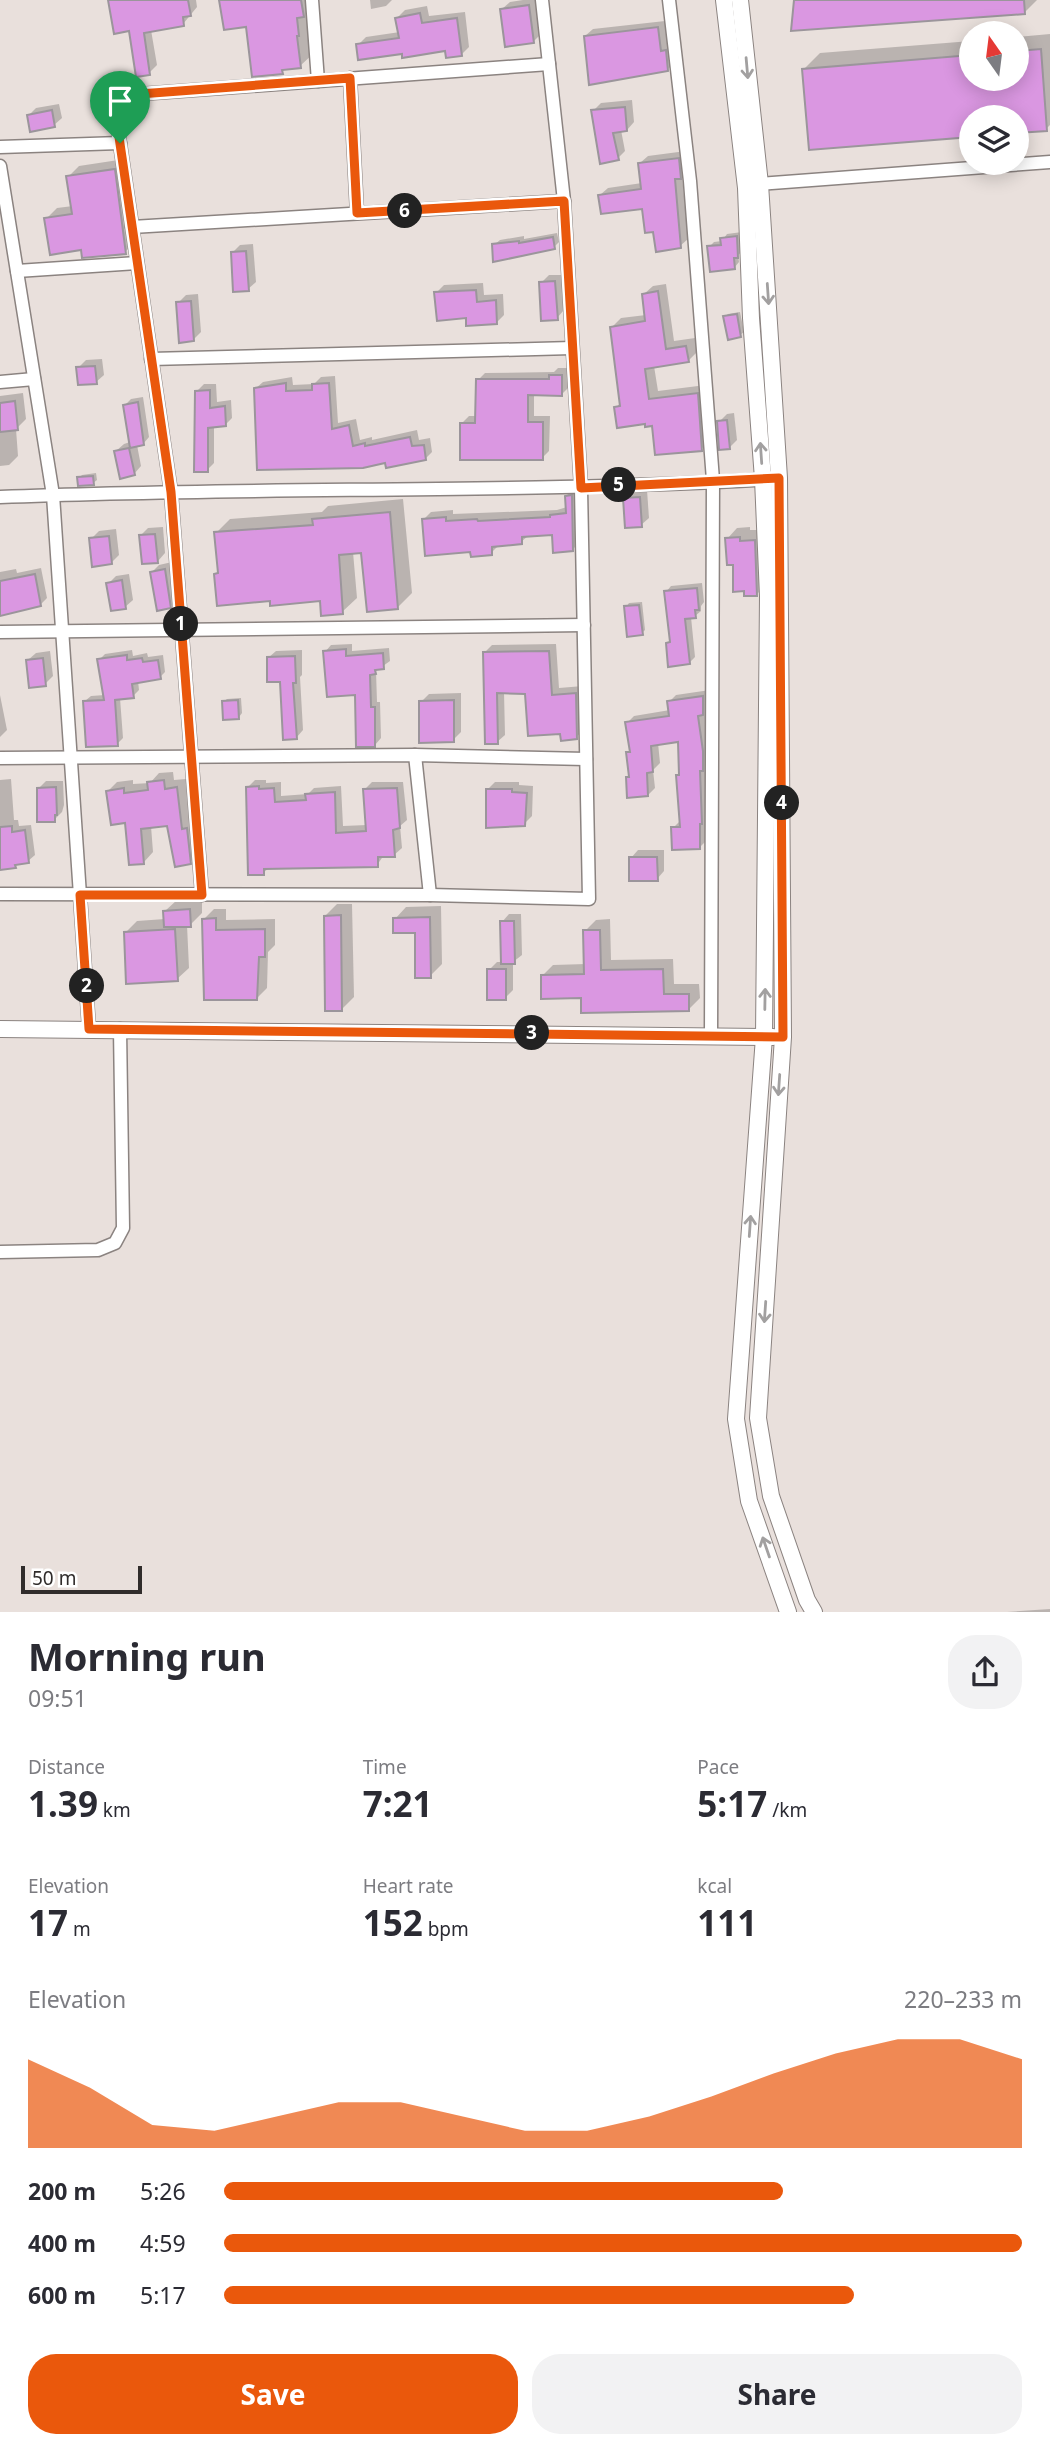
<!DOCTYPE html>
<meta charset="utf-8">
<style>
:root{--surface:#fff;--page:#f2f2f3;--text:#2b2b33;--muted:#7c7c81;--accent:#ea580c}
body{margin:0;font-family:"Noto Sans",sans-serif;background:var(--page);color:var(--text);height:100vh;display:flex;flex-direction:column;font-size:26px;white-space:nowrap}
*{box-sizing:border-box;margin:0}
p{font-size:23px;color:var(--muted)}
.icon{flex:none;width:38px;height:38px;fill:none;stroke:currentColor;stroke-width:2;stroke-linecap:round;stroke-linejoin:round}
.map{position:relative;height:1612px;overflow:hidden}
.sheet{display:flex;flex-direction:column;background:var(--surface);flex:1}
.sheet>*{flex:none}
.needle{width:46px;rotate:346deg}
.fabs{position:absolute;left:959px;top:21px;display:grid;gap:14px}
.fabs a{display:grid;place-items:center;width:70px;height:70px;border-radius:50%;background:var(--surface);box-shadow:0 4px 18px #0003;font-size:35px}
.scale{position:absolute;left:21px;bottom:18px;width:121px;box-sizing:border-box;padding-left:7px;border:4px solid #302c2b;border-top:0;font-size:19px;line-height:24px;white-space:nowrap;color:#302c2b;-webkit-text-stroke:5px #fff;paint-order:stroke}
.pin{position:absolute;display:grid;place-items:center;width:60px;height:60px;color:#fff;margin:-72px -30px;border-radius:50% 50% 50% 0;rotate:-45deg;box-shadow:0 0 7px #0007}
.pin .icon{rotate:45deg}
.km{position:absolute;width:35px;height:35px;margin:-18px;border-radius:50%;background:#222;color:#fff;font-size:19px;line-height:35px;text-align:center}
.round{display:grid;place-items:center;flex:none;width:74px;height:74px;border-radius:28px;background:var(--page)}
.summary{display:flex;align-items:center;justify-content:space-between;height:119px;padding:0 28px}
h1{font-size:38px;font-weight:700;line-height:52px}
.stats{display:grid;grid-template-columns:repeat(3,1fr);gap:10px;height:119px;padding:7px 28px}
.stats div{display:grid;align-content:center}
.stats b{font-size:35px;font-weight:700}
.stats small{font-size:19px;font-weight:400}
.stats p{font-size:19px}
.chart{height:196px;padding:14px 28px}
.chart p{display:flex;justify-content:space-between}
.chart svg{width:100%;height:126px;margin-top:7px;fill:var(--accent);opacity:.7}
.primary-button{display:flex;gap:14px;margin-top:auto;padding:14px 28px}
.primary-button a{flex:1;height:80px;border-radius:28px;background:var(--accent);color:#fff;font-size:28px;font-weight:700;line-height:80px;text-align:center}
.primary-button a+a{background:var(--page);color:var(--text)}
ul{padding:0 28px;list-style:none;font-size:23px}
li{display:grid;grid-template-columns:112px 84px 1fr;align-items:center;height:52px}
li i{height:18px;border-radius:9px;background:var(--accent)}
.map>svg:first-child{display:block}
.shadow{fill:#0003}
.building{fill:#da97e1;stroke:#9b959b;stroke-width:2}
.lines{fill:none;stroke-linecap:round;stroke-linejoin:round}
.minor-casing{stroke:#8b8380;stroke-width:15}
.tertiary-casing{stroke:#8b8380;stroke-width:18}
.minor{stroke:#fff;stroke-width:12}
.tertiary{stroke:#fff;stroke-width:16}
.oneway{stroke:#a2a0a0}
.route-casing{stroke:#fff;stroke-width:14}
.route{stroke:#ea580c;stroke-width:9}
</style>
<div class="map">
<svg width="1050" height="1612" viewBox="0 0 1050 1612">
<rect width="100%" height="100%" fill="#e9e0dc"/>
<g class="shadow">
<path d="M110,0h86l1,7 -14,17 -32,6 6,35 -8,8 -18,-44z"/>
<path d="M221,0h96l-2,52 -15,14 -14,2 -4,4 -35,-47z"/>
<path d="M370,0h22l-6,6 -15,3z"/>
<path d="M523,0h14l4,34 -8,8 -31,-33 8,-7z"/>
<path d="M796,0h241l-13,13z"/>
<path d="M427,6l2,10 36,-4 4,35 -8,8 -14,-7 -44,4 -45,-7 8,-8 34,-5 -3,-14 8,-8z"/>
<path d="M665,21l3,24 7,17 -7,7 -83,-33 8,-7z"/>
<path d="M1050,34v91l-4,4 -29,2v-14h-46v18l-161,14 -6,-80 16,-16 151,-12v38h46v-42z"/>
<path d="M632,100l2,22 -7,8h-6l4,21 -7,7 -25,-47 8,-8z"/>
<path d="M59,104l3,14 -8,7 -25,-10 7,-7z"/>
<path d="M686,151l2,18 -6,6 6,64 -8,7 -25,-15 -11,-24 -44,-12 8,-7 34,-5 -2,-20 8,-7z"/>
<path d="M125,159l11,82 -11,11 -42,-4 -37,-29 11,-11 16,-2 -5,-29 11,-11z"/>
<path d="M742,232l1,19 -5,4 1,7 -5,6 -25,-21 5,-5 8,-1 5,-7z"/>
<path d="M557,233l2,9 -5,5 -60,-2 6,-5 24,-4v3z"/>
<path d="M253,244l3,38 -8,7 -15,-37 7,-7z"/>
<path d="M549,275h13l2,35 -7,8 -16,-35z"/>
<path d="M483,283l1,12 19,-1 1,21 -7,7 -29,-6 -32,-23 8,-8z"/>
<path d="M666,284l8,57 21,-3 2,14 -9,9 -34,5 4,25 48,-6 4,56 -9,8 -47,-25 -38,-16 5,-6 -9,-75 9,-9 25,-3 -2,-21 9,-8z"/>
<path d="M198,294l3,38 -8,8 -15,-37 8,-8z"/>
<path d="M740,312l4,20 -4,3 -15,-18 3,-3z"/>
<path d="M102,359l2,16 -8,7 -18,-14 8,-8z"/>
<path d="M558,368h11v19l-7,7 -28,-1v23h16l-1,35 -7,7 -80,-35 7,-7h8l1,-36 7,-7 69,-1z"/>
<path d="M335,376l3,47 18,-4 4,21 12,-3v3l45,-10 2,10 11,-2 2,14 -7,7 -39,1 -23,6 -108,-77 8,-7 29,-5 1,8 21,-1 7,-7z"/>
<path d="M204,384h12l1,18 14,-2 1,18 -7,7 -11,1v37l-7,7 -10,-79z"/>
<path d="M23,393l3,26 -10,10 2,27 -9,9 -9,1v-70z"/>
<path d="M143,397l6,40 -6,7 -6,1 4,21 -7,8 -18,-23 8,-7 6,-2 -5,-37 6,-6z"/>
<path d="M734,413l3,27 -7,7 -11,-25 8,-8z"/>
<path d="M96,473l1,7 -4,3 -14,-5 3,-3z"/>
<path d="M574,489h5l1,53 -7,7 -20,-16 -24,2 -8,7 -22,3 -8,8 -19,-3 -49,-30 8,-8 22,-2v4l104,-4 10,-3 -1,-11z"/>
<path d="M647,490l2,28 -8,7 -16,-27 8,-7z"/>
<path d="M403,499l9,94 -14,14 -36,-56 -9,1 4,46 -15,14 -21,-13h-50l-55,-25 3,-3 -3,-38 14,-14 92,-7 6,-6z"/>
<path d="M163,527l2,26 -7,8 -18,-25 8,-8z"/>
<path d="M750,527v3h15l3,53 -11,11 -30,-55 10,-11z"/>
<path d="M116,529l3,26 -8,8 -20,-24 8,-8z"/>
<path d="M172,562l6,37 -8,8 -19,-34 8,-8z"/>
<path d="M41,568l6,30 -7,7 -40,9v-42l16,-3 1,4z"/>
<path d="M129,574l4,26 -8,7 -17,-23 8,-8z"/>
<path d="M702,583l2,19 -3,4v5l-6,5 -4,1 4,40 -6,6 -21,-20 3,-3 -5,-48 5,-6z"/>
<path d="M642,602l3,28 -3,3 -16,-26 3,-4z"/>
<path d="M352,644v7l37,-3 1,13 -14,10 1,31h3l1,36 -6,7 -18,-52 -32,-41 6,-7z"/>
<path d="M556,644l3,44 24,-2 1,44 -8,7 -14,-5 -36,-40h-22l1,43 -8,7 -12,-90 7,-7z"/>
<path d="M132,650l1,6 14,-3 1,4 15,-2 2,17 -5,5 -22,4 1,9 -6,6 -13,2 3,40 -6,6 -32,-43 6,-5 14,-1 -6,-35 6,-6z"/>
<path d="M302,650v25l-2,2 3,53 -7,8 -15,-58 -13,-22 8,-7z"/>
<path d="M50,651l3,25 -8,8 -17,-24 8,-7z"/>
<path d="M710,690v16l-5,5 5,32 -3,97 -8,8 -26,-20 8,-8 -3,-44 3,-3 -1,-33 -22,3 2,20 -7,7 2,18 -7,7 -20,-17 2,-2 -2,-23 3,-3 -4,-27 7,-7 36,-6 -1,-8 7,-7z"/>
<path d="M461,693v39l-8,8 -32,-38 8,-8z"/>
<path d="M0,695l7,35 -7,7z"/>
<path d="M241,698l1,15 -3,4 -16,-15 4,-3z"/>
<path d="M173,772l1,8 12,-1 5,42 9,32 -10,9 -21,-38 -18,2 2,26 -9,10 -18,-41 -18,-30 9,-9 16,-2v4l17,-1 9,-10z"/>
<path d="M11,779l3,41h4l1,6 12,-1 4,30 -7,6 -9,2 -4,4 -15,1v-88z"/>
<path d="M255,780h11v3l15,-1v14l27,-2 6,-6 27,-2 2,40 24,-1 -2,-36 7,-7h31l4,38 -7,6 2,22 -8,7h-10l-7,10 -107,2 -7,6 -15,-86z"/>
<path d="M46,781h17l1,24 -2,7 -8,8 -16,-31z"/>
<path d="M495,782h24v3l14,1 -1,30 -8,8 -37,-34z"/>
<path d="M638,850h26v21l-7,8 -26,-21z"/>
<path d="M202,898v15l-12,12h-3l2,43 -12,11 -52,-46 12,-12 28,-2v-8l12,-11z"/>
<path d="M337,904h15l2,93 -12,12 -17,-93z"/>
<path d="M441,906l1,58 -12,12 -14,-45 -21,-12 11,-12z"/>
<path d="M214,909h12v11l49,-1v26l-7,7 -1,36 -11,11 -53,-79z"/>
<path d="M509,914h12l1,41 -9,7v28l-8,8 -16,-28 8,-8h5v-40z"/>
<path d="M610,919l1,41 62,-1 1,25h25l1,14 -11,11 -147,-33 11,-11 33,-1 -1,-33 11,-11z"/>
<path d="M1050,1609v3h-43z"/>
</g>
<g class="building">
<path d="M108,0h80l3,16 -8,1 1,9 -40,7 6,42 -14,2 -7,-46 -15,3z"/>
<path d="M219,0h82l3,17 -7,1 2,18h-2l4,32 -19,2 1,4 -31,3 -6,-50 -22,3z"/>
<path d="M794,0h230l1,14 -234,17z"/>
<path d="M529,5l5,38 -29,4 -5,-38z"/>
<path d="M420,13l2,10 35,-5 5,38 -16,2 -1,-7 -43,7v-4l-44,6 -2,-16 43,-6 -4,-20z"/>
<path d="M658,27l3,24 5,-1 2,21 -79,14 -5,-49z"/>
<path d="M1041,49l6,82 -30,2v-16h-46v20l-162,13 -7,-81 169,-14v24h46v-28z"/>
<path d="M625,107l2,24 -14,2 6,27 -19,4 -9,-54z"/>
<path d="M52,110l3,17 -25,5 -3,-17z"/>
<path d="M679,158l2,21h-6l6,69 -25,4 -3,-20 -8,1 -3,-24 -41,5 -3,-19 43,-6 -3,-26z"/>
<path d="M115,169l11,85 -44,4 -1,-8 -31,5 -6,-37 28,-4 -6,-38z"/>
<path d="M737,236l1,22h-4l1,11 -25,3 -3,-26 14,-1 -1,-7z"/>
<path d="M553,237l2,12 -62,13 -1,-18 27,-3v2z"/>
<path d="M246,251l3,40 -16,1 -2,-40z"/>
<path d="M555,281l3,39 -17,1 -2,-39z"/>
<path d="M476,290l1,12 19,-2 1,24 -31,2v-8l-29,3 -3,-29z"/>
<path d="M658,291l8,58 20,-3 3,16 -44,7 4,30 49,-6 4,58 -47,4 -3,-29 -7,1v-3l-28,4 -3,-21 6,-1 -10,-79 35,-6 -3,-27z"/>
<path d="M191,301l3,40 -15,2 -3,-41z"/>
<path d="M737,314l4,23 -13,3 -5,-24z"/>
<path d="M95,366l2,18 -19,1 -2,-18z"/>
<path d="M549,375h13v21l-34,-1v27h15v38h-83v-37h15l1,-44h73z"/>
<path d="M286,383v8l26,-1v-6l17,-1 3,46 17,-4 4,21 12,-3v3l45,-9 2,9 12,-1 2,15 -40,8 -1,-5 -22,5 -106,2 -3,-82z"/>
<path d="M210,390v18l15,-2 1,20 -18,2v44h-14l1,-81z"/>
<path d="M15,401l3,29 -18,2v-29z"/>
<path d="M138,402l6,43 -14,3 -7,-43z"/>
<path d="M727,420l3,29 -11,1 -2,-29z"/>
<path d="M129,448l6,27 -15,4 -6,-28z"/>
<path d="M93,476l1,9 -16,1 -1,-9z"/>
<path d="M572,495l1,56 -20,2 -1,-18 -30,2v7l-30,3v8l-21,2 -1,-5 -45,4 -3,-37 24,-2v4l31,-2 1,2 72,-4v-2l16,-2 -1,-17z"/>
<path d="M640,497l2,30 -17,1 -2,-30z"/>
<path d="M390,512l8,97 -31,3 -6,-59 -22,2 4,59 -22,2 -1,-15 -50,5v-5l-53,5 -3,-32 4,-1 -4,-41 99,-7 -1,-6z"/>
<path d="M155,534l3,29 -16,1 -3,-29z"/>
<path d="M109,536l3,28 -20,3 -3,-29z"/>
<path d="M740,537v4l15,-1 2,56h-13v-5l-11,1v-27h-6l-2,-27z"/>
<path d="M165,569l6,39 -14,3 -7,-39z"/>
<path d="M35,574l6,32 -41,10v-35z"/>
<path d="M122,580l4,29 -15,2 -5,-28z"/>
<path d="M697,588l2,22h-4l1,8 -11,1 5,45 -22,3 -2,-24 4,-1 -6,-51z"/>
<path d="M639,605l4,30 -16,2 -3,-31z"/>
<path d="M346,649v7l37,-3 1,16 -9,1 1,4 -6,1 1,32h4v40h-19l-1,-52 -28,2 -4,-46z"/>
<path d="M549,651l3,44 24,-2 1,46 -16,2 -1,-7 -32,2 -3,-42 -28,-1 1,51h-13l-2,-92z"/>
<path d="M127,655v5l15,-2 1,4 15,-2 3,19 -29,5 2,14 -19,2 3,46 -32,1 -3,-46 21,-1 -7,-41z"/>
<path d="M295,656l1,27h-3l4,56 -14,1 -3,-58h-13v-25z"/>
<path d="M43,658l3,28 -17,2 -3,-28z"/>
<path d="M703,696v19l-5,1 5,35v20h-3l2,53h-2v25l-28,1 -1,-23h9l-4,-52h3l-1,-33 -27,4 2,26 -6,1 1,23 -21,2 -1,-21h3l-3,-25h4l-5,-30 44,-6 -2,-15z"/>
<path d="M238,700l1,19 -16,1 -1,-19z"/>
<path d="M454,700v42l-35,1v-42z"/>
<path d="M164,780l1,9 12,-2 5,42 5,-1 4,36 -16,3 -8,-41 -26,3 3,35 -15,1 -4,-42 -14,2 -5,-34 18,-3v5l24,-3 -1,-8z"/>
<path d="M259,786v3l15,-1 1,14 31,-2 -1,-6 30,-2 1,41 30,-2 -3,-42 34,-1 3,40 -7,2 2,27h-17v10l-114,2v6h-16l-2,-88z"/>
<path d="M56,787l1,28h-2v7h-18v-34z"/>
<path d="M486,789h26v3l15,1 -2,33 -39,2z"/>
<path d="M12,826v6l13,-2 4,33 -14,2 1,3 -16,2v-43z"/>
<path d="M629,857h28l1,24h-29z"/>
<path d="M190,909l1,18h-27l-1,-16z"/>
<path d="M341,915l1,96h-17l-1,-95z"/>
<path d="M430,917l1,61h-16v-45h-22v-15z"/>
<path d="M216,918v12l49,-1v28h-6l-2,43h-53l-2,-81z"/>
<path d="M500,921h14l1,43h-14z"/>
<path d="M175,929l3,52 -52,3 -2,-52z"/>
<path d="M583,930h17l1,40 62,-1 1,25h25v17l-108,2v-15l-40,1v-24l43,-1z"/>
<rect x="487" y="969" width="19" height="31"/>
</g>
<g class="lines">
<defs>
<g id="minor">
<path d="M312,0l6,81"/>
<path d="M669,0l21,181 23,299 -2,556"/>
<path d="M350,78l7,135"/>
<path d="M0,147l120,-4"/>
<path d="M0,166l53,329 36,534"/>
<path d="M760,184l290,-22"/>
<path d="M132,227l432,-26"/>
<path d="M17,271l120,-8"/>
<path d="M151,359l421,-11"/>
<path d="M0,382l34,-3"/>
<path d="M0,497c257,-11 515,-3 772,-18"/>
<path d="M0,632l584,-7"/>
<path d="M415,755l15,140"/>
<path d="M0,758l415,-3 171,4"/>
<path d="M0,894l430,1 159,4 -8,-411 -17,-287 -22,-201"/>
<path d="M202,895l-31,-403 -58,-396 436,-32"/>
<path d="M0,1252l98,-2 17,-7 8,-15 -3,-199"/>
</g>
<g id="tertiary">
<path d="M724,0l22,188 5,130 12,161 5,117 -4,441 -28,382 13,82 39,111"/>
<path d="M740,0l20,184 19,294 4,559 -25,381 13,78 36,104 7,12"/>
<path d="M0,1029l773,8"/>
</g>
</defs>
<use href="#minor" class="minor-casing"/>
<use href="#tertiary" class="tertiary-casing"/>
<use href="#minor" class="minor"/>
<use href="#tertiary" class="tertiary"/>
</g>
<defs><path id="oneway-shaft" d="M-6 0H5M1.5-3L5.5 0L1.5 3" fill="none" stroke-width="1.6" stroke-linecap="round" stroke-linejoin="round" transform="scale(1.75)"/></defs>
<g class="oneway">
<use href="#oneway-shaft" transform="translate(747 68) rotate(85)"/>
<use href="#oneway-shaft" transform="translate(768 294) rotate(86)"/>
<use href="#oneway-shaft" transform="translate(761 453) rotate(-94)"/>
<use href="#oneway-shaft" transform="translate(765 999) rotate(-89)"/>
<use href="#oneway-shaft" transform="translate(779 1085) rotate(94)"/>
<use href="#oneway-shaft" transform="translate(750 1226) rotate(-86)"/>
<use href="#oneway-shaft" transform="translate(765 1312) rotate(94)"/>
<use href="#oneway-shaft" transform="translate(766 1547) rotate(-109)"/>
</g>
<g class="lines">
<defs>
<path id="route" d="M350,78l7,135 207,-12 17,287 198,-10 4,559 -694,-8 -9,-134h122l-31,-403 -58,-396z"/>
</defs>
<use href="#route" class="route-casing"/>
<use href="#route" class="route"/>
</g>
</svg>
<div class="fabs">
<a><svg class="needle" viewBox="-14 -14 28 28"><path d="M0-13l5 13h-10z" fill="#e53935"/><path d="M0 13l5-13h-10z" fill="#7c7c81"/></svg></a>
<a><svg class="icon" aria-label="layers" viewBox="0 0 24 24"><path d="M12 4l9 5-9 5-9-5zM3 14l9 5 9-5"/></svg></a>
</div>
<div class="scale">50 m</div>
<div class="pin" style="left:120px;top:143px;background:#1e9e55"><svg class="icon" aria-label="arrive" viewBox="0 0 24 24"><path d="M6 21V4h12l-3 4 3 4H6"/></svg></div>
<b class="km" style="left:181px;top:624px">1</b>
<b class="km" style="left:87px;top:986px">2</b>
<b class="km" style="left:532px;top:1033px">3</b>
<b class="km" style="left:782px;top:803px">4</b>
<b class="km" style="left:619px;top:485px">5</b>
<b class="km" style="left:405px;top:211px">6</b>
</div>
<section class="sheet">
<div class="summary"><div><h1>Morning run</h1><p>09:51</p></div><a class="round"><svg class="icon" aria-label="share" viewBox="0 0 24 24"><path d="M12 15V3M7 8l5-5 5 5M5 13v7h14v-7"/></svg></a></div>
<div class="stats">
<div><p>Distance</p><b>1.39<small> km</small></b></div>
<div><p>Time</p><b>7:21</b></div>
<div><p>Pace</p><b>5:17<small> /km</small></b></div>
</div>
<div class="stats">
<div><p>Elevation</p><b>17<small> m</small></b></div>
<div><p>Heart rate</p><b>152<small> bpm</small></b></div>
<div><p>kcal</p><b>111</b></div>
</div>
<div class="chart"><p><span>Elevation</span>220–233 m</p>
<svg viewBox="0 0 160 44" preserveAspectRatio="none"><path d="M0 44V13L10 23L20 36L30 38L40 33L50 28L60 28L70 33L80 38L90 38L100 33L110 26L120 18L130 11L140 6L150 6L160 13V44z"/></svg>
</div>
<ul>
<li><b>200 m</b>5:26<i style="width:70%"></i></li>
<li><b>400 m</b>4:59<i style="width:100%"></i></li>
<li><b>600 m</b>5:17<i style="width:79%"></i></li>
</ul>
<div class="primary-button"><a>Save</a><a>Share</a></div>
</section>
